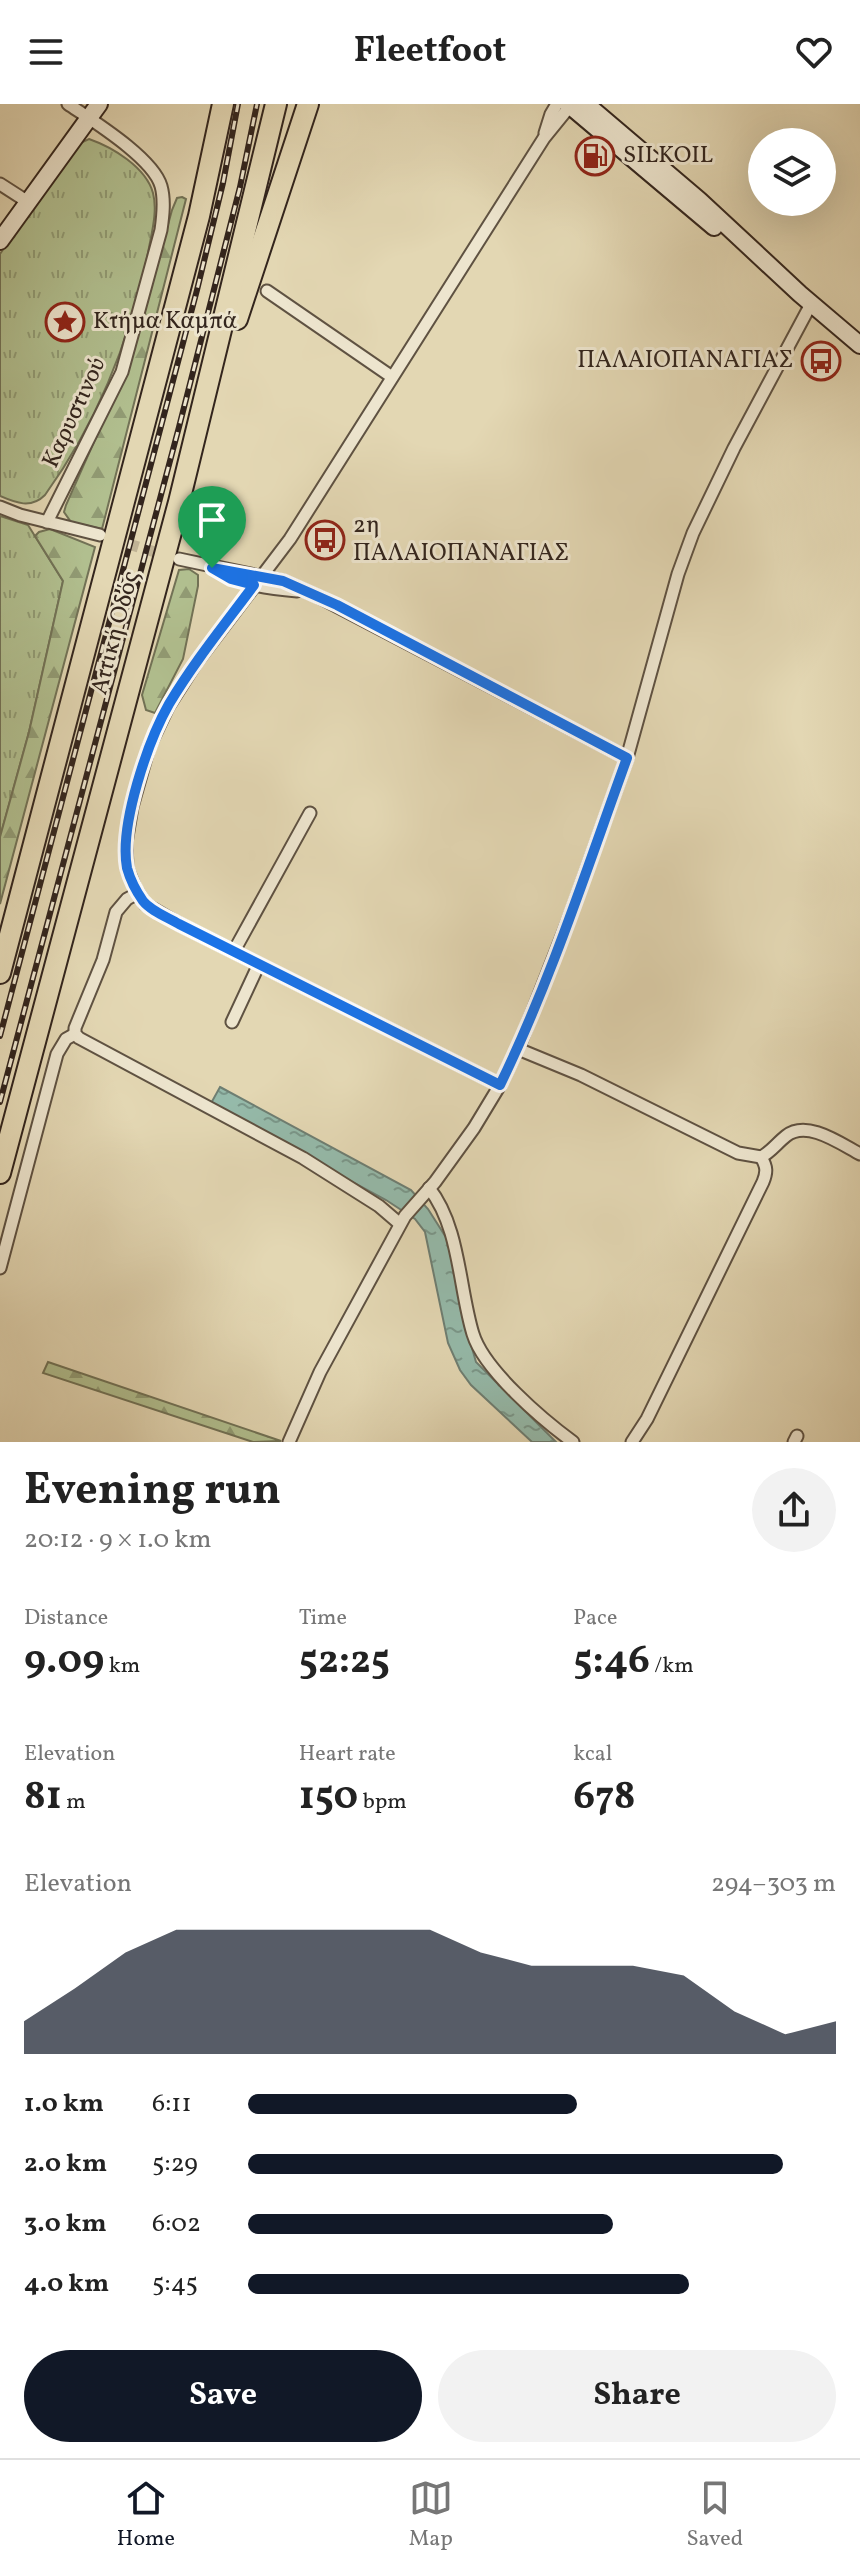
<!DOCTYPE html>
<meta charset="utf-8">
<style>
:root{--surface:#fff;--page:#f2f2f2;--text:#222;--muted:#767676;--line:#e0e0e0;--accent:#111827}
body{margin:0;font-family:Vollkorn,serif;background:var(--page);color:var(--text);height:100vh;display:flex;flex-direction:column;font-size:30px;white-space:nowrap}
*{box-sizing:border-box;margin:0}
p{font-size:26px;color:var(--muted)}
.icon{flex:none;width:44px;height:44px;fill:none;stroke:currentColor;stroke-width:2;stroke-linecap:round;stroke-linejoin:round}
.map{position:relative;height:1338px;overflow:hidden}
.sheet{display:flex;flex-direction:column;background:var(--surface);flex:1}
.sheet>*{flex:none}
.tools{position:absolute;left:748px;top:24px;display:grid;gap:16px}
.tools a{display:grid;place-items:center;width:88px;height:88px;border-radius:50%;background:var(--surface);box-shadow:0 8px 32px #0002;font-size:40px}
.pin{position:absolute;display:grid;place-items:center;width:68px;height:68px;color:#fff;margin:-82px -34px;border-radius:50% 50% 50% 0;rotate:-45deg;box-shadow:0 0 8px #0007}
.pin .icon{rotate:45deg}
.round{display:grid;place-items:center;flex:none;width:84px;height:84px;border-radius:42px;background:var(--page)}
.headline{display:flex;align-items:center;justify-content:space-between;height:136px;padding:0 24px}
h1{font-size:44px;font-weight:700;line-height:60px}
.stats{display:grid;grid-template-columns:repeat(3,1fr);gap:12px;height:136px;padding:8px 24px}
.stats div{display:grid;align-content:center}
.stats b{font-size:40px;font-weight:700}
.stats small{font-size:22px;font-weight:400}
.stats p{font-size:22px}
.chart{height:224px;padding:16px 24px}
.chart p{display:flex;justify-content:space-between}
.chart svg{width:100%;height:144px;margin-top:8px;fill:var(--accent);opacity:.7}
.button{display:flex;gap:16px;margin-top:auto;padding:16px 24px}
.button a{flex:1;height:92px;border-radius:48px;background:var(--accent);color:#fff;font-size:32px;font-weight:700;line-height:92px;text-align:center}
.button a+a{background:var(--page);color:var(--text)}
ul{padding:0 24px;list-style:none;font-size:26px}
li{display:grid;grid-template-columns:128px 96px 1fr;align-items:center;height:60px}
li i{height:20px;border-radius:10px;background:var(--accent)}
header{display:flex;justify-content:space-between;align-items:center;height:104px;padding:0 24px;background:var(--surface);font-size:36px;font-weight:700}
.tabs{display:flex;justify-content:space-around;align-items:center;height:112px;border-top:2px solid var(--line);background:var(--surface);font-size:22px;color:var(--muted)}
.tabs a{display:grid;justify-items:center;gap:4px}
.tabs .on{color:var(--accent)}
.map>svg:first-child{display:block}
.grass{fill:url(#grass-tufts);stroke:#727256;stroke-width:2}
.forest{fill:url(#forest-firs);stroke:#727256;stroke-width:2}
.water{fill:url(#water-ripples);stroke:#6e7e72;stroke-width:2}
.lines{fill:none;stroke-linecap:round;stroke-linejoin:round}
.street-tunnel{stroke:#c0b395;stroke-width:11;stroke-dasharray:11 5.5;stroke-linecap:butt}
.street-casing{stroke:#5f5242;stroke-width:15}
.secondary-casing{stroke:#33251d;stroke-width:20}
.highway-casing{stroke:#33251d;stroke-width:24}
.street{stroke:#ede5ce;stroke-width:11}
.secondary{stroke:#ede5ce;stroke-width:16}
.highway{stroke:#e3d7b3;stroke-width:20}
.rail-casing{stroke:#33251d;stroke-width:6}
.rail{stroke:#ede5ce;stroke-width:3;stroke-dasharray:9;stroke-linecap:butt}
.route-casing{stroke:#fff;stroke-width:16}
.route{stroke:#1a73e8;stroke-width:10}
.labels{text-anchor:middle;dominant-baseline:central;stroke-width:6;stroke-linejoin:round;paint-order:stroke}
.poi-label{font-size:24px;fill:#33251d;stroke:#ede5ce;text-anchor:start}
.street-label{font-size:24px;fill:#33251d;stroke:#ede5ce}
</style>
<header><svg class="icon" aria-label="menu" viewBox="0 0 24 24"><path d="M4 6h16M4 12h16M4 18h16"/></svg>Fleetfoot<svg class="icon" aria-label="heart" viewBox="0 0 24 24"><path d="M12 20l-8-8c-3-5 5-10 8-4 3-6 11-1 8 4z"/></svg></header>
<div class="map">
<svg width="860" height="1338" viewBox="0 0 860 1338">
<defs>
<pattern id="grass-tufts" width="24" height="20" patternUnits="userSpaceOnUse" patternTransform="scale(2)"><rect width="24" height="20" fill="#b1bf8f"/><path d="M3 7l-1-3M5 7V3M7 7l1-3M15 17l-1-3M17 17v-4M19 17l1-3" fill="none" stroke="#919b74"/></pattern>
<pattern id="forest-firs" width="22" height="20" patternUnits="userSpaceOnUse" patternTransform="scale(2)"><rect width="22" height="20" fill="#b1bf8f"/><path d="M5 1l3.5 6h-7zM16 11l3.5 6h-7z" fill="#919b74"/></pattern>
<pattern id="water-ripples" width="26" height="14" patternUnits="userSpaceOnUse" patternTransform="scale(2)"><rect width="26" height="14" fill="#95baaa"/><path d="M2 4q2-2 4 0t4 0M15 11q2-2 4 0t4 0" fill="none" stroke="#7a978a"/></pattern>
</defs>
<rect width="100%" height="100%" fill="#e3d7b3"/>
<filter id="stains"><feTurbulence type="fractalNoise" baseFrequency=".0025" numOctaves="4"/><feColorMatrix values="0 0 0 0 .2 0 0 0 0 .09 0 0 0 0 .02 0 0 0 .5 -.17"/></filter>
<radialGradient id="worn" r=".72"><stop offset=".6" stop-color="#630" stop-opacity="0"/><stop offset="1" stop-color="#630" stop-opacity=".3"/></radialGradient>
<g class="grass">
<path d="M89,35c23,8 57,28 64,54 5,19 -2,42 -5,60 -18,87 -51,170 -103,242 -14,14 -29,8 -45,1v-242l78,-110z"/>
<path d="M0,412l28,9 35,56 -34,151 -29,105z"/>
</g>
<g class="forest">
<path d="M182,93l4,2 -84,330 -31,-7 -7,-10 2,-7 67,-151 39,-144 5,-12z"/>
<path d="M50,425l45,18 -95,357v-67l29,-105 34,-151 -28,-45 4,-4z"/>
<path d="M189,465l9,6v11l-15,73 -28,54 -9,-3 -4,-15 37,-125z"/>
<path d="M48,1258l233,79 -28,1 -210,-69z"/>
</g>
<path class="water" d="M220,983l191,103 17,19 19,30 19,88 10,35 80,80h-24l-61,-57 -11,-15 -12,-27 -23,-111 -10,-13 -29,-19 -176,-95z"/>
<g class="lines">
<path class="street-tunnel" d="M112,435l56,17"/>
<defs>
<g id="street">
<path d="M545,29l6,-19 6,-10"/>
<path d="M0,80l28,18"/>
<path d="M267,187l125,86"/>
<path d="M0,403l20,8 80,20"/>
<path d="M47,418l75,-150 39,-142c2,-14 4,-30 0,-44 -8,-28 -68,-65 -93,-82"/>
<path d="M179,455l104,22 36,16 308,161"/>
<path d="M218,467c23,14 52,18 79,20"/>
<path d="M138,789l-11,6 -11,13 -13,48 -28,68v6l4,4 224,120 76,48 21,18"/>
<path d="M234,847l76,-138"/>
<path d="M232,918l27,-58"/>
<path d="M518,945l63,26 157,78 23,4c10,-5 16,-14 25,-21 21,-17 55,8 74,18"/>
<path d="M500,981l-321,-161 -34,-20 -10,-16 -8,-20 -1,-25 6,-36 17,-60 19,-40 28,-44 94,-124 254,-401 26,-32"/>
<path d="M429,1084c31,39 30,101 44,146 11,36 70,86 100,108"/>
<path d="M0,1164l57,-214 9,-15 9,-5"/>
<path d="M289,1338l31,-70 85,-156 30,-34 39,-54 26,-43 21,-44 51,-130 55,-153 51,-184 15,-41 41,-85 77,-144"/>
<path d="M632,1338l15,-23 116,-237c4,-10 4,-15 -2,-25"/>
<path d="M794,1338l3,-6"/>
</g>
<g id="secondary">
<path d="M568,0l146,123"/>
<path d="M586,0l113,96 101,94 60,51"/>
<path d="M0,137l99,-137"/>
</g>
<g id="highway">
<path d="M237,215l71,-215"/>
<path d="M0,869l199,-757 24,-112"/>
<path d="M0,1069l179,-671 97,-398"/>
</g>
</defs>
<use href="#street" class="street-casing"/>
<use href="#secondary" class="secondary-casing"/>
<use href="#highway" class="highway-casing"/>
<use href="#street" class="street"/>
<use href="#secondary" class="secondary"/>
<use href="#highway" class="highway"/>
<defs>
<g id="rail">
<path d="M0,932l197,-746 26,-107 15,-79"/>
<path d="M0,998l179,-675 61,-240 17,-83"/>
</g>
</defs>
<use href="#rail" class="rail-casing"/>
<use href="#rail" class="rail"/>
</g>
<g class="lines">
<defs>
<path id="route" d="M212,464l71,13 54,24 290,153c-40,110 -76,222 -127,327l-321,-161c-12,-7 -28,-13 -36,-23 -7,-10 -13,-22 -16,-33 -8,-43 21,-127 42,-164 25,-42 56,-80 85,-119l-23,-6z"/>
</defs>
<use href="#route" class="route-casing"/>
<use href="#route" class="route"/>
</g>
<defs>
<symbol id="fuel-ring" viewBox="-11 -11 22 22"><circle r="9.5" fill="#ede5ce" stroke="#8f2418" stroke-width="1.5"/><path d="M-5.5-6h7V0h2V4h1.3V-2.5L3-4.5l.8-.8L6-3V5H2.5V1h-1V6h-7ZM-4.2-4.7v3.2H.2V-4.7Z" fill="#8f2418"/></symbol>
<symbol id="sight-ring" viewBox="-11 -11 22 22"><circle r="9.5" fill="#ede5ce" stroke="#8f2418" stroke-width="1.5"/><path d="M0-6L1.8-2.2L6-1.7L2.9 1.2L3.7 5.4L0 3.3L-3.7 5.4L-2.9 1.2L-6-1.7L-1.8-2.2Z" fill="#8f2418"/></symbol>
<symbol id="bus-ring" viewBox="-11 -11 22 22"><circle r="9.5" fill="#ede5ce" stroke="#8f2418" stroke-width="1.5"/><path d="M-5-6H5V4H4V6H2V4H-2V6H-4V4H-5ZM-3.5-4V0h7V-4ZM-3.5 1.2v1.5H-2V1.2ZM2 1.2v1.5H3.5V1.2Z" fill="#8f2418"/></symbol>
</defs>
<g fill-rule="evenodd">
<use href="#fuel-ring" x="573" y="30" width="44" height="44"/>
<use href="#sight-ring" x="43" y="196" width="44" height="44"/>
<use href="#bus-ring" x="799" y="235" width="44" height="44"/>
<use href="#bus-ring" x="303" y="414" width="44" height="44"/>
</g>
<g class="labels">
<g class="poi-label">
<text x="623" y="52">SILKOIL</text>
<text x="93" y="218">Kτήμα Καμπά</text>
<text x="793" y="257" text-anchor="end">ΠΑΛΑΙΟΠΑΝΑΓΙΑΣ</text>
<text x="353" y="422">2η<tspan x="353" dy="28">ΠΑΛΑΙΟΠΑΝΑΓΙΑΣ</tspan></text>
</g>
<g class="street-label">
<text transform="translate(75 309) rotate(-65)">Καρυστινού</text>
<text transform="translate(116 529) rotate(-75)">Αττική Οδός</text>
</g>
</g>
<rect width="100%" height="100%" filter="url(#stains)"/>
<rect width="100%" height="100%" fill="url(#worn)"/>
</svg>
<div class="tools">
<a><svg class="icon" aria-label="layers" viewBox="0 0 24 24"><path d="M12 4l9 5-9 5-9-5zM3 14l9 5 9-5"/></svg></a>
</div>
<div class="pin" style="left:212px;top:464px;background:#1e9e55"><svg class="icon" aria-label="arrive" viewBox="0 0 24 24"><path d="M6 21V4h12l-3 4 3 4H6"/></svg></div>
</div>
<section class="sheet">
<div class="headline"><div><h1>Evening run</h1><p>20:12 · 9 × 1.0 km</p></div><a class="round"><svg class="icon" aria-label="share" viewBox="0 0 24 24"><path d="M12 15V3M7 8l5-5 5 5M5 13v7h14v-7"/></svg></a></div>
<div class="stats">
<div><p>Distance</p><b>9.09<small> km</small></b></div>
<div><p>Time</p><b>52:25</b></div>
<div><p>Pace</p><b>5:46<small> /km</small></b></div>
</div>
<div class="stats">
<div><p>Elevation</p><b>81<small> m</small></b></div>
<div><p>Heart rate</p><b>150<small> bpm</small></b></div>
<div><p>kcal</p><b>678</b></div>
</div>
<div class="chart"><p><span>Elevation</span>294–303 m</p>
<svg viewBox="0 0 160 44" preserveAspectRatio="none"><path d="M0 44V34L10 24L20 13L30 6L40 6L50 6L60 6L70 6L80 6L90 13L100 17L110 17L120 17L130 20L140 31L150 38L160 34V44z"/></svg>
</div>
<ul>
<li><b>1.0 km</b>6:11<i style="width:56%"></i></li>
<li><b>2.0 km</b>5:29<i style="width:91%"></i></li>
<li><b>3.0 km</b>6:02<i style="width:62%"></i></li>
<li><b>4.0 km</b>5:45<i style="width:75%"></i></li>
</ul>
<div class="button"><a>Save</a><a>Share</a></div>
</section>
<nav class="tabs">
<a class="on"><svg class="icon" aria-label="home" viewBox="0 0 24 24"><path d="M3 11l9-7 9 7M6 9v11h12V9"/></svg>Home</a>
<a><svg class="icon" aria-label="map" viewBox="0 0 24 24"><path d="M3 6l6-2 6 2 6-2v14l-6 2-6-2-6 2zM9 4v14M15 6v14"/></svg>Map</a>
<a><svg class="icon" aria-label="saved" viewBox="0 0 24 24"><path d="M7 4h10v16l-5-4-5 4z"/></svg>Saved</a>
</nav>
